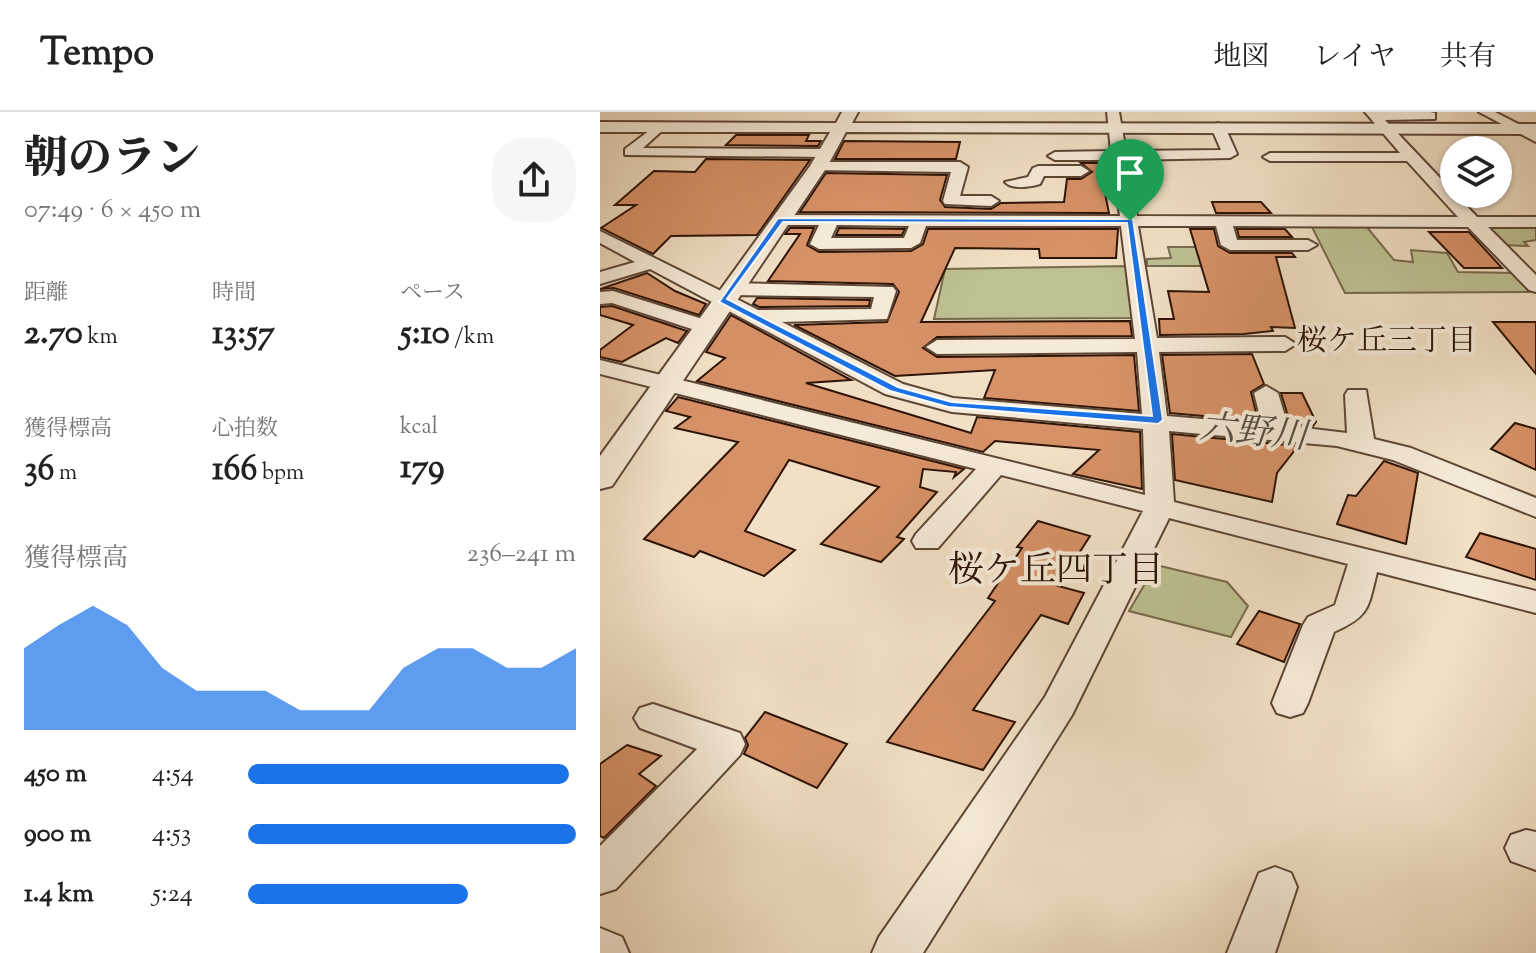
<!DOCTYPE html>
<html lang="ja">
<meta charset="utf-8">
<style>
:root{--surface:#fff;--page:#f6f6f6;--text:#222;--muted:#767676;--line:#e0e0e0;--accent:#1a73e8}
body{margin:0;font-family:"Sorts Mill Goudy","Noto Serif JP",serif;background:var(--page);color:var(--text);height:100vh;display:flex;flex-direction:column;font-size:30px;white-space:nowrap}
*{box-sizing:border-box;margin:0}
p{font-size:26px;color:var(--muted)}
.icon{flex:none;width:44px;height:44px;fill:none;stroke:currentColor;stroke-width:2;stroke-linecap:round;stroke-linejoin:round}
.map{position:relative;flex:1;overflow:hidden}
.sheet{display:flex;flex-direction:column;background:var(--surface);width:600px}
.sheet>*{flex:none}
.tools{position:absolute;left:840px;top:24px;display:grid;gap:16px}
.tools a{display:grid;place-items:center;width:72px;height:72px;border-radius:50%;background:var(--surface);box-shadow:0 2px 6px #0004;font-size:40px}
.pin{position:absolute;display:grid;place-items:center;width:68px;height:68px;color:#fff;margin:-82px -34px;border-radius:50% 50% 50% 0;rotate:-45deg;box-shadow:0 0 8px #0007}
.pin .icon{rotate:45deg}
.round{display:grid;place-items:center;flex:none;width:84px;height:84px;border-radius:32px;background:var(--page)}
.overview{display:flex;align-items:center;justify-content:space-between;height:136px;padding:0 24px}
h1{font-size:44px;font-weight:800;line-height:60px}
.stats{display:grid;grid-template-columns:repeat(3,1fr);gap:12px;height:136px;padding:8px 24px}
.stats div{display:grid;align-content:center}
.stats b{font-size:34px;font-weight:800}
.stats small{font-size:22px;font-weight:400}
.stats p{font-size:22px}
.chart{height:224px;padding:16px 24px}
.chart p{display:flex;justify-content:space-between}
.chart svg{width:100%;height:144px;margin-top:8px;fill:var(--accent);opacity:.7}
ul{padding:0 24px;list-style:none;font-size:26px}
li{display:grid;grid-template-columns:128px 96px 1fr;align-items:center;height:60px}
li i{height:20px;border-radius:10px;background:var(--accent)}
header{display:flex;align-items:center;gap:48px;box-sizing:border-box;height:112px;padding:0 40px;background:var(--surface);border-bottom:2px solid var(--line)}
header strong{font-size:38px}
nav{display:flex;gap:44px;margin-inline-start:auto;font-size:28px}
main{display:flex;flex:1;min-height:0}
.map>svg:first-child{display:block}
.green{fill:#bec192;stroke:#766a4c;stroke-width:2}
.building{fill:#d79167;stroke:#2d1305;stroke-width:2}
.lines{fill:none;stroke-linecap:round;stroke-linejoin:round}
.minor-casing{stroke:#5e4635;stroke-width:4}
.tertiary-casing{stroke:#5e4635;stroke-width:4}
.minor{fill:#f6ebd9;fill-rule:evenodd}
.tertiary{fill:#f6ebd9;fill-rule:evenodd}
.route{fill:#1a73e8;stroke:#fff;stroke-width:2;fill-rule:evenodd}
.labels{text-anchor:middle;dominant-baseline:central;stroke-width:8;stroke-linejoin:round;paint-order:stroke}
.far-neighbourhood-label{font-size:30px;fill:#2d1305;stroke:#f6ebd9}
.water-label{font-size:36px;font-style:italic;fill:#544e42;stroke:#f6ebd9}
.neighbourhood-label{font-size:36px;fill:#2d1305;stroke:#f6ebd9}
</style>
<header>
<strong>Tempo</strong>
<nav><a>地図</a><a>レイヤ</a><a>共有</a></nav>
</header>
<main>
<section class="sheet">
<div class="overview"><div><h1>朝のラン</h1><p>07:49 · 6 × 450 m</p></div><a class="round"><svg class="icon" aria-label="share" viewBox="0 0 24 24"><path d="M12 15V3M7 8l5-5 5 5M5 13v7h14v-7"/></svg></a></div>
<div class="stats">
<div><p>距離</p><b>2.70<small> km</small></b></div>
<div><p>時間</p><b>13:57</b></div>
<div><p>ペース</p><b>5:10<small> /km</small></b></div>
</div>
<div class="stats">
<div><p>獲得標高</p><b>36<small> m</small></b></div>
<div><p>心拍数</p><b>166<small> bpm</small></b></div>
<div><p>kcal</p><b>179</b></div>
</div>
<div class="chart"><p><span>獲得標高</span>236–241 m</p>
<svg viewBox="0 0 160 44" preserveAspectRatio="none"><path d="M0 44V19L10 12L20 6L30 12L40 25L50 32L60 32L70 32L80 38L90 38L100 38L110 25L120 19L130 19L140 25L150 25L160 19V44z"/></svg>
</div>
<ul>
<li><b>450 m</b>4:54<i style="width:98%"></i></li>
<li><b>900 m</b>4:53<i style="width:100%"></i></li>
<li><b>1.4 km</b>5:24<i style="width:67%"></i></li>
</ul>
</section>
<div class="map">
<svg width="936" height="841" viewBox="0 0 936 841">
<rect width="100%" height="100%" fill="#f1e0c5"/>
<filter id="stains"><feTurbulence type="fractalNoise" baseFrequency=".0025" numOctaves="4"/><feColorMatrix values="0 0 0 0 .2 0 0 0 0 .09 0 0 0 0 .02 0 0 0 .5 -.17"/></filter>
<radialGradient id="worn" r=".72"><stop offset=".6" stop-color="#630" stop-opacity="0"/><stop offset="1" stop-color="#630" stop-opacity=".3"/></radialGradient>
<g class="green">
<path d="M936,112v16l-12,2 4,4 -26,-1 -18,-20z"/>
<path d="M711,113l55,1 28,34 19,2 -2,-12 36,3 11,19 58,1 18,19 -189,1z"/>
<path d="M568,135h55l5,19h-81v-7l24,-1z"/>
<path d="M531,154l8,52 -205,1 11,-50z"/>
<path d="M556,453l71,17 21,24 -17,31 -102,-26z"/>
</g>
<g class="building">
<path d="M136,23h73l-3,6h15l-3,5 -92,-1z"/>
<path d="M244,29l116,1 -4,17h-121z"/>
<path d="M106,47l104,1 -53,75 -86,1 -18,18 -52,-26 35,-23h-21l39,-34 41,1z"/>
<path d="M481,51h18l10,50 -309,-1 26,-39 121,2 -7,25 5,7 46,2 10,-6 63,-1 3,-23h14l11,-7z"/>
<path d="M612,90h49l10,11h-55z"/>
<path d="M190,116h24l-7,17 12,7 92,-1 12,-7 5,-15h190l-2,29h-76l-1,-9 -84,-1 -34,74 209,-1 2,15 -195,1 -14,11 14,9 197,-2 5,56 -155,-13 11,-28 -100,6 -101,-51 93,-3 12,-30 -6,-8 -125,-3 32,-47h-15z"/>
<path d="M239,116l66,1 -3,6h-66z"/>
<path d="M590,117h24l4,17 12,7h62l3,4h-19l19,71 -24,-1 2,4 -29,3 -84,1 -1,-16h15l-6,-28 41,1z"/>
<path d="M637,117h48l7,8h-53z"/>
<path d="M829,120h40l33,36h-38z"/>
<path d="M47,161l28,18 31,13 -7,11 -85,-27 -14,1z"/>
<path d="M157,186l113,2 -1,6 -110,1 -6,-3z"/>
<path d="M12,194l75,25 -9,12 -12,-5 -44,24 -22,-5v-7l33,-25 -33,-10v-8z"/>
<path d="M131,203l120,65 -45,3 165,50 6,-16 163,15 2,57 -69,-15 26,-24 -104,-9 -12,11 -286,-71 28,-23 -19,-6z"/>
<path d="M893,210h43v52z"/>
<path d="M652,242l12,30 -13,8 7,29 -88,-8 -8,-58z"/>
<path d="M681,281h21l14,29 -3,4 -23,-3z"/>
<path d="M78,285l286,72 -10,8 2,-5 -33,-3 -3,18 17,5 -40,45 7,2 -23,23 -60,-18 58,-57 -90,-27 -44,71 50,19 -31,26 -64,-25 -6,6 -50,-18 94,-97 -63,-14 15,-11 -24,-6z"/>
<path d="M915,311l21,6v41l-45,-21z"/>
<path d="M572,322l126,12 -21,27 -5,29 -97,-22z"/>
<path d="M784,349l34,12 -12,71 -69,-20 11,-29 8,1z"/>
<path d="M438,409l52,15 -32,50 26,7 -16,31 -27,-9 -68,95 42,12 -32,48 -96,-28 108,-141 -7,-3 34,-50 -5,-1z"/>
<path d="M880,421l56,16v31l-70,-23z"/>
<path d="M659,499l41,13 -16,38 -47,-18z"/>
<path d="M165,600l82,32 -30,44 -73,-34 4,-9 -3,-7z"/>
<path d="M27,633l34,11 -22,18 17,12 -52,52 -4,-2v-72z"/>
</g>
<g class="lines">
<defs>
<g id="minor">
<path d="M507,0h12l7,39 95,-1 -10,-23 7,-4 7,4 12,27 -7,4 -103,2 10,56 321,1 -51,-56h-137l-7,-4 7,-4h130l-35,-41h65l5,1v6l-50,1 92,97h59v10h-48l48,48v17l-7,-2 -61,-63 -235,-1 4,14h71l9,5 -9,5h-78l-9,-5 -5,-19h-78l19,112 128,-1 11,7 -11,7 -126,1 8,64 95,8 -8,-31 12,-7 12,7 10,33 59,7 -2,-38 3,-5h18l8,49 37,9 125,50v19l-143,-57 -56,-14 -168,-15 5,71 362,89v22l-159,-41c-9,36 -7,44 -43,60l-26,71 -5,10 -13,4 -13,-4 -5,-10 31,-78 5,-8 27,-12 13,-41 -179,-46 -97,197 -149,238h-51l7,-16 166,-240 98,-186 -142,-36 -63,73h-22l-4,-7 4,-7 60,-65 -376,-95v-14l545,135 -2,-66 -191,-17 -67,-18 -235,-125 -50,15v-12l35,-10 -35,-19v-12l123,61 1,-7 7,-2 162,4 3,4 -9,28 -105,3 121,62 50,14 189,16 -5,-62 -200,2 -11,-7 11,-7 198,-1 -14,-113h-195l-6,17 -9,5 -92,1 -9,-5 9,-19h-38l-9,-5 9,-5 339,1 -8,-56h-57l-7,-4 7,-4 56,-1zM237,113l72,1 -5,12h-73zM127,182l4,1 143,2 -3,12 -113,1z"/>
<path d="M879,0h16l41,21v9z"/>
<path d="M58,12l7,4 -22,20 184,1 7,4 -7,4 -202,-2v-6z"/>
<path d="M218,50h142l8,5 -8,29h31l8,5 -8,5 -46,-2 -2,-3 8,-29 -138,-2 -3,-3z"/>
<path d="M438,54h43l8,5 -8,5h-37l-4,8c-11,3 -27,6 -35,-2l23,-5 5,-9z"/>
<path d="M13,179l99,31 3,5 -11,6 -92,-30 -12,1v-12z"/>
<path d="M53,592l87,29 5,11 -5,11 -124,134 -16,5v-48l97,-97 -57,-21 -6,-10 6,-10z"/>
<path d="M926,718l10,2v38l-25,-9 -6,-13 6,-13z"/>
<path d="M675,755l16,6 6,14 -22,66h-48l32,-80z"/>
<path d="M0,816l22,9 7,16h-29z"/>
</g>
<path id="tertiary" d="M242,0h16l-6,11 684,1v10l-690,-2 -19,35 -215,319 -12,3v-33l210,-290 20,-34h-230v-10l236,1z"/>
</defs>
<use href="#minor" class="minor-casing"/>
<use href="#tertiary" class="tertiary-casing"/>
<use href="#minor" class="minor"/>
<use href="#tertiary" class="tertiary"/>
</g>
<path class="route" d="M178,106l355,1 30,201 -5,4 -210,-17 -58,-16 -171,-89zM183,110l344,1 25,193 -200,-14 -54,-15 -171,-88z"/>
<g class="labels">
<g class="far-neighbourhood-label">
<text x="787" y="230">桜ケ丘三丁目</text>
</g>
<g class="water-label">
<text transform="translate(653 322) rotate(5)">六野川</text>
</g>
<g class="neighbourhood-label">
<text x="456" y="460">桜ケ丘四丁目</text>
</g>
</g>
<rect width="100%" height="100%" filter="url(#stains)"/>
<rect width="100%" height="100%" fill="url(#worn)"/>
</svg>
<div class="tools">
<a><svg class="icon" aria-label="layers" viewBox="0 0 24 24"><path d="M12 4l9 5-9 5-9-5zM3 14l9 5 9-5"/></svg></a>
</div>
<div class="pin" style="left:530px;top:109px;background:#1e9e55"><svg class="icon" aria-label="arrive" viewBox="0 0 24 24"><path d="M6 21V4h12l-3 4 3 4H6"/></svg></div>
</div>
</main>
